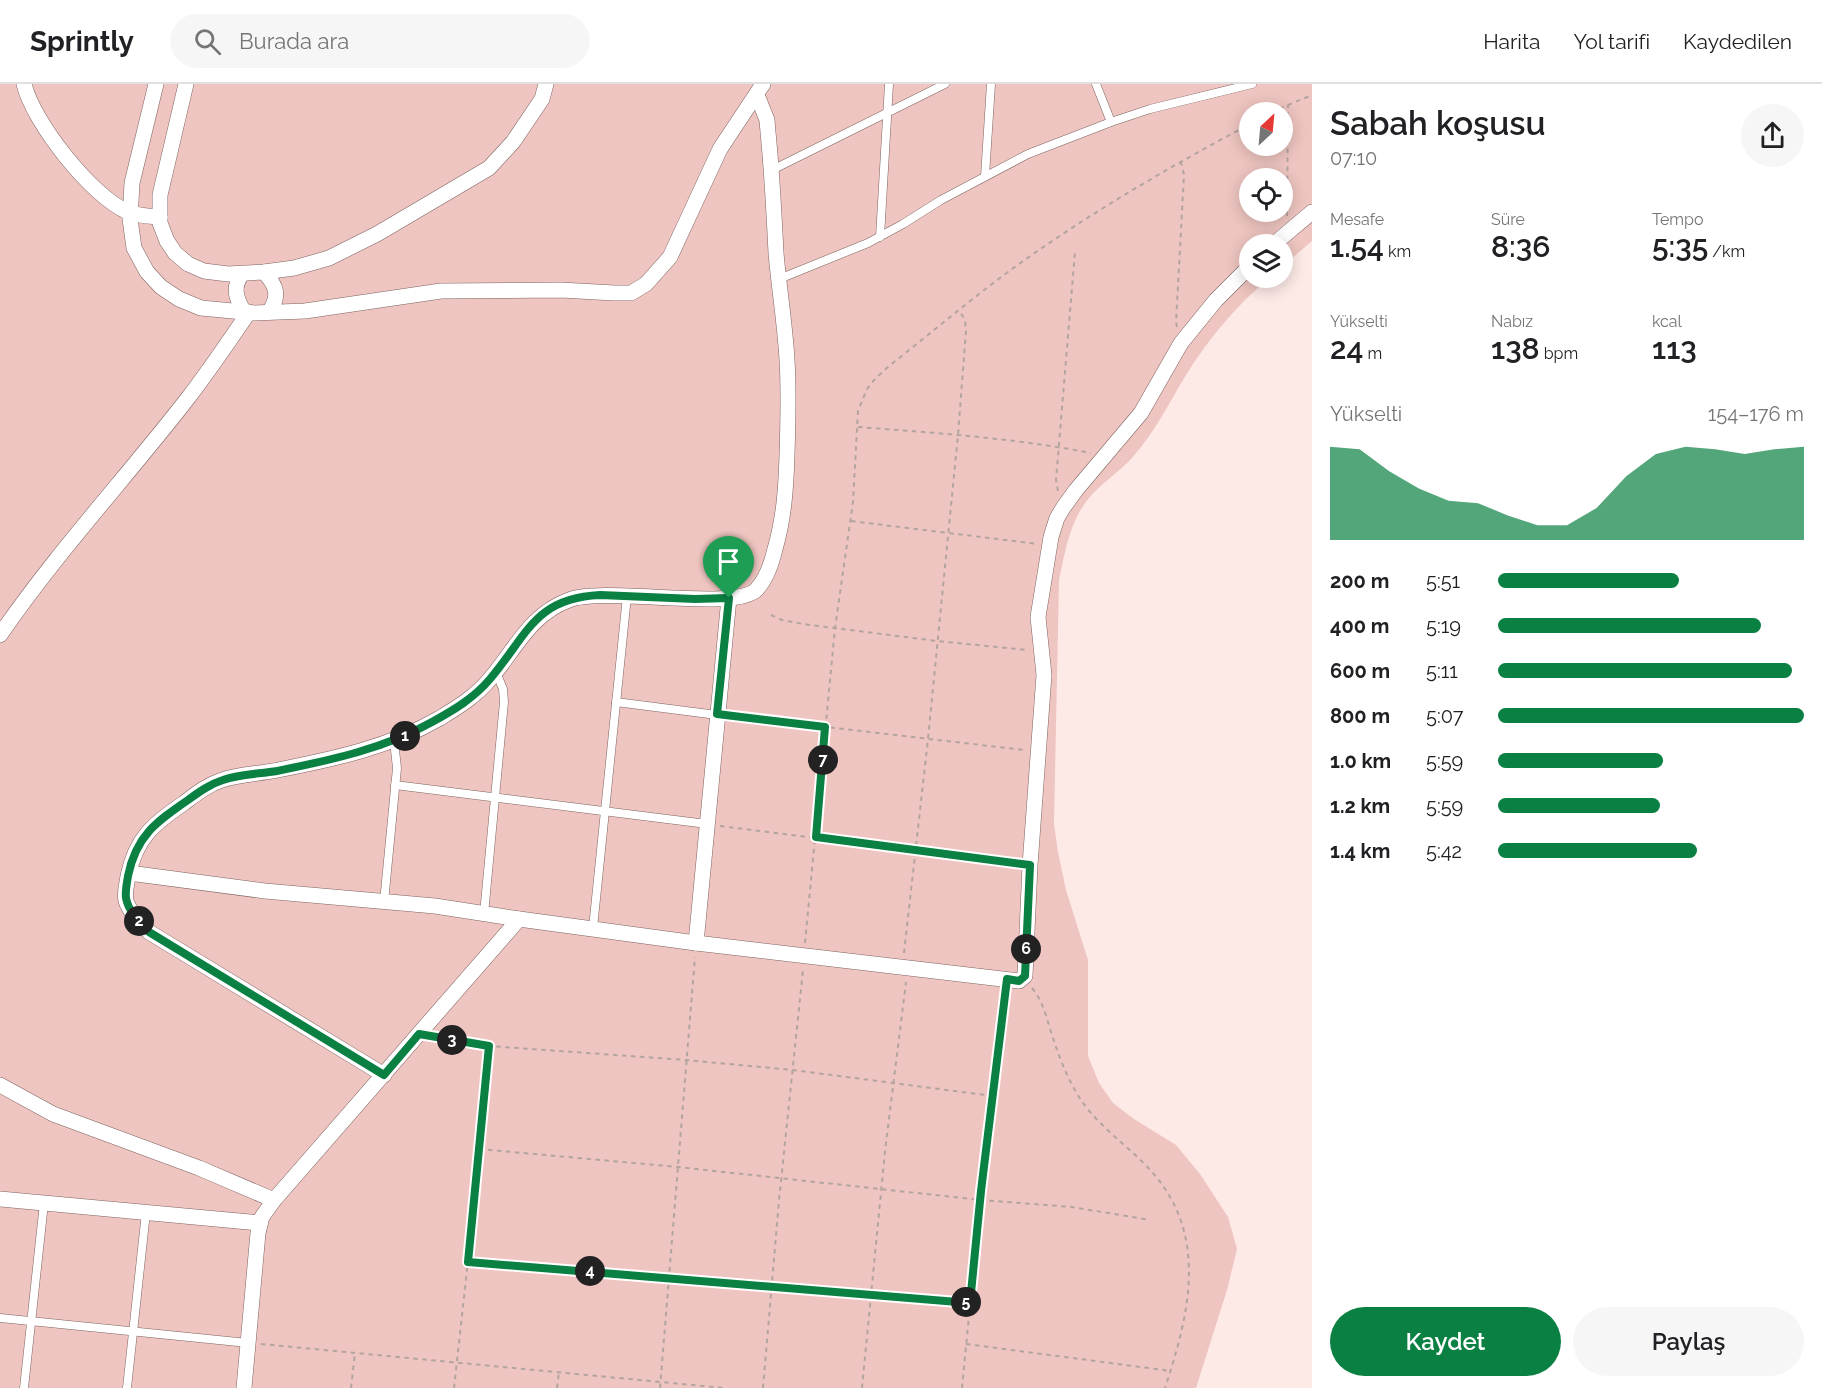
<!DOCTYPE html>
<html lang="tr">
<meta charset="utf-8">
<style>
:root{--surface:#fff;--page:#f6f6f6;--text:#202124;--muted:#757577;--line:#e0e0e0;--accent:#0b8043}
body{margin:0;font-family:Raleway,sans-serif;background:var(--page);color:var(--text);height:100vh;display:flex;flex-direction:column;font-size:22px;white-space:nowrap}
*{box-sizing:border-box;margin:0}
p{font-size:20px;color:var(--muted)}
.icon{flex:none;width:33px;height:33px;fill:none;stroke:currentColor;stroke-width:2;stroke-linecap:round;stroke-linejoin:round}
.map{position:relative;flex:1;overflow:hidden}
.panel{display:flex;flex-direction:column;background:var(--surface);width:510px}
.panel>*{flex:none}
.needle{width:39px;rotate:26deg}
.fabs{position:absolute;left:1239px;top:18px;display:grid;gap:12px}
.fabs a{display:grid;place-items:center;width:54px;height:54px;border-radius:50%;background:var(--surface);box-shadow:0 3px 15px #0003;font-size:30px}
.pin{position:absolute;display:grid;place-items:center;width:51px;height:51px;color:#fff;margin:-62px -26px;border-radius:50% 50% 50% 0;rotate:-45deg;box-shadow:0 0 6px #0007}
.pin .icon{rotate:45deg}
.km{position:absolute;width:30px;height:30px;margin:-15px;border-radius:50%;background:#222;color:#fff;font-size:16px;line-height:30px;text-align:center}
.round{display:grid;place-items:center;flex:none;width:63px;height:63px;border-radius:32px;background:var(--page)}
.overview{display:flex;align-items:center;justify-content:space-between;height:102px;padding:0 18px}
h1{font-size:33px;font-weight:600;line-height:45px}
.figures{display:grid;grid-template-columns:repeat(3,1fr);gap:9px;height:102px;padding:6px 18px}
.figures div{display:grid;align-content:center}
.figures b{font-size:30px;font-weight:600}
.figures small{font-size:16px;font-weight:400}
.figures p{font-size:16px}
.chart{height:168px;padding:12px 18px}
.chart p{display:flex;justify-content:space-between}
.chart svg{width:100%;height:108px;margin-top:6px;fill:var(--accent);opacity:.7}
.primary-button{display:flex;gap:12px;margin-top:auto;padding:12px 18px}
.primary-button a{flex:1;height:69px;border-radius:36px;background:var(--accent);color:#fff;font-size:24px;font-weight:600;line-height:69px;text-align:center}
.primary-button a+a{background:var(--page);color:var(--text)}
ul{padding:0 18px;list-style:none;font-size:20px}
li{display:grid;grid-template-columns:96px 72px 1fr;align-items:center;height:45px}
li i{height:15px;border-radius:8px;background:var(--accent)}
header{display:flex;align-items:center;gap:36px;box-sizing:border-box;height:84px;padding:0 30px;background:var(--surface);border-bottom:2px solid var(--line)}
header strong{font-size:28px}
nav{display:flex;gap:33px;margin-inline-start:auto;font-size:21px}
.search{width:420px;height:54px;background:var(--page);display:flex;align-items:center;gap:15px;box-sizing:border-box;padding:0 21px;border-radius:33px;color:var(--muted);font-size:22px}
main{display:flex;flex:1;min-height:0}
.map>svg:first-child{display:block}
.green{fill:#eec5c0;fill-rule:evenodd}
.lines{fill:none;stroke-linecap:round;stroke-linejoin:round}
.service-casing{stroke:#7e6360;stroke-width:9}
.minor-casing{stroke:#7e6360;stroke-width:16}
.path{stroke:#b4a4a1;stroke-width:2;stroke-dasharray:4.5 4.5;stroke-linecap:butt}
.service{stroke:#fff;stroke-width:8}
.minor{stroke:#fff;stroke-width:15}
.route-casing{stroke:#fff;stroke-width:12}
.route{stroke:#0b8043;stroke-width:8}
</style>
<header>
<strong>Sprintly</strong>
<div class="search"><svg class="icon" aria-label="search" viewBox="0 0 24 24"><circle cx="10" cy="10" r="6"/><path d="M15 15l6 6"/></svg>Burada ara</div>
<nav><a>Harita</a><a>Yol tarifi</a><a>Kaydedilen</a></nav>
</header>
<main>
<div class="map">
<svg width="1312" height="1304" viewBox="0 0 1312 1304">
<rect width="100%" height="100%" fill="#fdeae7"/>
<path class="green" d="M0,0h1312v157l-29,25 -1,-22h-32v34h19c-33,28 -60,60 -83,97 -17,28 -32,59 -55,84 -17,18 -38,29 -51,52 -12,21 -16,46 -21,69l-5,244 4,28 8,38 22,70v96l11,27 14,20 21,16 42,26 24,29 28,43 9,32 -10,41 -31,98h-1196zM1250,28h32v34h-32zM1250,94h32v34h-32z"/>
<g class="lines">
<defs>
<g id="service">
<path d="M1096,0l15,38"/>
<path d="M772,86l173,-86"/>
<path d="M985,92l6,-92"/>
<path d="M880,153l9,-153"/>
<path d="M779,195l89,-36 35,-19 38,-24 87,-46 83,-32 39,-13 102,-25"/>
<path d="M616,618l101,13"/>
<path d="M395,701l312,39"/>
<path d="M384,818l13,-134 -3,-27"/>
<path d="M484,830l20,-212 -1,-13 -7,-17"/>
<path d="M593,844l34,-332"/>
<path d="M0,1234l248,25"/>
<path d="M24,1304l20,-185"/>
<path d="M127,1304l19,-176"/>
</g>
<g id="minor">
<path d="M24,0c9,38 67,112 104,128 9,4 22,4 32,5"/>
<path d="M156,0l-24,99 -2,36 4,29 13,24 14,15 18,12 22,9 53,5 51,-2 136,-20 120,-1 53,3h17l15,-9 24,-27 50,-108 43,-65"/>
<path d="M186,0l-26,111v28l7,18 8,12 13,11 16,7 24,3 36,-2 30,-4 35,-10 48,-24 112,-66 24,-26 29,-43 4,-15"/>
<path d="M1274,160l38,-32"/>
<path d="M264,188c13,14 16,24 5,40"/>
<path d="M242,190c-10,13 -6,24 2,38"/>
<path d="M0,551c57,-83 126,-157 188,-237 21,-27 41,-57 61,-86"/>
<path d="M129,789l136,18 170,15 84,13 177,24 323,38 6,-5 5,-111 14,-190 -6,-58 13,-80 6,-19 6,-10 13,-18 65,-77 40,-70 35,-43 34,-34"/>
<path d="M696,859l33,-345"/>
<path d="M384,991l-235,-143c-8,-9 -19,-19 -23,-31 -2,-8 1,-17 2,-25 8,-38 25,-52 56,-73 12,-9 23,-18 38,-23 17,-6 37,-6 56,-10 56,-11 112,-23 162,-52 18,-11 36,-22 50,-39 25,-29 40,-65 79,-79 37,-14 168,12 188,-11 9,-10 15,-27 18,-40 9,-31 11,-61 12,-94 1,-32 2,-63 0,-95 -2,-36 -8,-72 -11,-107 -2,-41 -4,-81 -8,-121l-1,-12 -10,-25"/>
<path d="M0,1001l53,29 146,54 75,32"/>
<path d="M0,1115l260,24"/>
<path d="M244,1304l14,-155 4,-16 12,-17 245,-281"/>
</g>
</defs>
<use href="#service" class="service-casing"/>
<use href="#minor" class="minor-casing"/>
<g class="path">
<path d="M1271,28l41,-17"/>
<path d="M1287,132l1,-111"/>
<path d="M1177,243l-1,-5 8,-147 -3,-13"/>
<path d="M858,343c78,6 156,11 233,26"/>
<path d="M1058,407l-2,-11 19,-228"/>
<path d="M851,437l187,23"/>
<path d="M771,531l11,5 21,4 134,17 90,9"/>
<path d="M732,632l292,34"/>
<path d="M720,742l295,37"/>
<path d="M805,859l30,-315 18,-126 5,-91 9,-22 8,-10 14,-13c46,-36 90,-74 137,-107 71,-50 147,-94 224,-135"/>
<path d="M904,869l24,-214 30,-304 8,-104 -1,-11 -6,-10"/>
<path d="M1032,904c12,14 15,33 21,50 7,22 16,44 28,62 19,28 49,47 71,72 57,64 37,143 13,216"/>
<path d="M434,953l55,9 197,14 107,10 200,26"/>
<path d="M479,1065l199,18 303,33 91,7 78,13"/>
<path d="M468,1178l503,41"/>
<path d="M261,1260l463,44"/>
<path d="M966,1260l205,27"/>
<path d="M351,1304l4,-35"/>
<path d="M454,1304l23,-209 12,-133"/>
<path d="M557,1304l2,-16"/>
<path d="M660,1304l35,-431"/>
<path d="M763,1304l16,-188 24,-230"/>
<path d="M862,1304l23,-237 21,-169"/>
<path d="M962,1304l19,-197 24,-197"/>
</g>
<use href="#service" class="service"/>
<use href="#minor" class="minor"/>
</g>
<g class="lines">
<defs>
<path id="route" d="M600,511l95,4 34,-1 -12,116 108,13 -9,110 214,28 -5,111 -6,5 -12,-2 -26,212 -11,112 -502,-41 21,-216 -70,-12 -35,41 -235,-143c-9,-9 -21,-21 -23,-34 -1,-7 1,-15 2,-22 8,-40 28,-54 60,-76 11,-8 22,-16 35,-20 17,-6 36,-6 54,-9 53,-11 107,-22 155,-49 22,-12 42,-24 58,-43 37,-43 44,-81 110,-84z"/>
</defs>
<use href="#route" class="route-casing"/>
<use href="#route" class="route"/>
</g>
</svg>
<div class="fabs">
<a><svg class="needle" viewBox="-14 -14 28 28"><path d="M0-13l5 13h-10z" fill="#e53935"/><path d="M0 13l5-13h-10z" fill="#757577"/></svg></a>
<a><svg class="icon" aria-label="locate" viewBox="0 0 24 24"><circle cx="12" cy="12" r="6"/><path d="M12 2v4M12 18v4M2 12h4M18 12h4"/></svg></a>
<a><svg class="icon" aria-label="layers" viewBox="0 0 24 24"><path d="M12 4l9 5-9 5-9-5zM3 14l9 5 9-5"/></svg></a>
</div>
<div class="pin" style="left:729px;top:514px;background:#1e9e55"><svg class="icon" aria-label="arrive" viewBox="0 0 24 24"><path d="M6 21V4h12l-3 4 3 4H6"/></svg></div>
<b class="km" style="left:405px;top:652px">1</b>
<b class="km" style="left:139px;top:837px">2</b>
<b class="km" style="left:452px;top:956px">3</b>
<b class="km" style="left:590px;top:1187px">4</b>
<b class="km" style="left:966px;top:1218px">5</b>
<b class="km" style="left:1026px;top:865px">6</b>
<b class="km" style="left:823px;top:676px">7</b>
</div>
<section class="panel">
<div class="overview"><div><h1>Sabah koşusu</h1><p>07:10</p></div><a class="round"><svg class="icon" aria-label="share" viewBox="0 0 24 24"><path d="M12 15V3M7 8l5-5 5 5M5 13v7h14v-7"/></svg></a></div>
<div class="figures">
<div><p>Mesafe</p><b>1.54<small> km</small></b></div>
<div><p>Süre</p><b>8:36</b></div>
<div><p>Tempo</p><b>5:35<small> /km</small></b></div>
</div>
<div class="figures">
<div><p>Yükselti</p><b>24<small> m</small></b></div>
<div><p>Nabız</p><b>138<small> bpm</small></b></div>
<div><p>kcal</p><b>113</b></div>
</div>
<div class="chart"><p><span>Yükselti</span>154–176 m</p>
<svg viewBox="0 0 160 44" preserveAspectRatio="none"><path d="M0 44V6L10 7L20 16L30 23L40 28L50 29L60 34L70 38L80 38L90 31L100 18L110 9L120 6L130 7L140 9L150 7L160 6V44z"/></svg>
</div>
<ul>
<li><b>200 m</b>5:51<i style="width:59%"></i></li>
<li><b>400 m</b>5:19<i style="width:86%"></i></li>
<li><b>600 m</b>5:11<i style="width:96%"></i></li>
<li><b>800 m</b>5:07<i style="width:100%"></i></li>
<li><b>1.0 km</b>5:59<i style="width:54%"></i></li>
<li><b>1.2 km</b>5:59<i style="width:53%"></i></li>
<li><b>1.4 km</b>5:42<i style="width:65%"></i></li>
</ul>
<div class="primary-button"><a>Kaydet</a><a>Paylaş</a></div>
</section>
</main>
